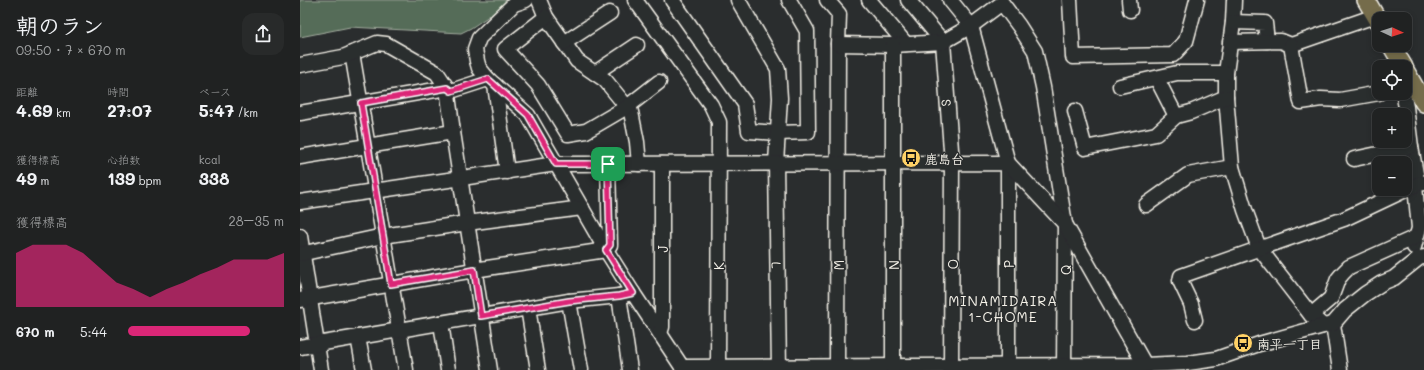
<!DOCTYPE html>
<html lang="ja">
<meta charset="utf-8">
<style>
:root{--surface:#202222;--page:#282a2a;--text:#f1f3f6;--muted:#a2a4a5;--line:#3d3f40;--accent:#db2777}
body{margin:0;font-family:Mali,"Klee One",sans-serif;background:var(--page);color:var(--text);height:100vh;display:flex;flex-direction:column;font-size:15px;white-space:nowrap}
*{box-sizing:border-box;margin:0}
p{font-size:13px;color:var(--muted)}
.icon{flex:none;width:22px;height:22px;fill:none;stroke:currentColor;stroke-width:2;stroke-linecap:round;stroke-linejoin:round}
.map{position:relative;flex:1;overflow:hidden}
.panel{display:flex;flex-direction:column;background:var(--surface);width:300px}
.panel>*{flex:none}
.needle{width:26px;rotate:93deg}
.buttons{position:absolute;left:1072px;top:12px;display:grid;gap:8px}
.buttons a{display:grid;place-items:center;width:40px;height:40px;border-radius:8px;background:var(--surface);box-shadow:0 2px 6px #0003,0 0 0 1px var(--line);font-size:20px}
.pin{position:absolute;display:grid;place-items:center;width:34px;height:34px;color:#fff;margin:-17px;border-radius:8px;box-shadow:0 2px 6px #0006}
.round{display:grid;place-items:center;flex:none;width:42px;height:42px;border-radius:12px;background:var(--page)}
.head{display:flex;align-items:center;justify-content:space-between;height:68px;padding:0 16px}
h1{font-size:22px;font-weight:700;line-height:30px}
.metrics{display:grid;grid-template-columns:repeat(3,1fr);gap:6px;height:68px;padding:4px 16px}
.metrics div{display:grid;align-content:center}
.metrics b{font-size:17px;font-weight:700}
.metrics small{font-size:11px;font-weight:400}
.metrics p{font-size:11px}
.chart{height:112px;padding:8px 16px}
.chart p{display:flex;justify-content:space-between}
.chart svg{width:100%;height:72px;margin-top:4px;fill:var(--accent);opacity:.7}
ul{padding:0 16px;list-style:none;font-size:13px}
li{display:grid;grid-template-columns:64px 48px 1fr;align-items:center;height:30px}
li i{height:10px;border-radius:5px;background:var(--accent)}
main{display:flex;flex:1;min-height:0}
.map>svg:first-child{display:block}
.green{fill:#556c58;stroke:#a4aea0}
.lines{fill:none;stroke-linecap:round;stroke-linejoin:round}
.minor-casing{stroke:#f4f1e8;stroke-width:17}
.major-casing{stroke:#f4f1e8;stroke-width:20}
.minor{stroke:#2a2d2e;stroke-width:14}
.major{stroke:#746c4b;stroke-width:17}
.route-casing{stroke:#fff;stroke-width:8}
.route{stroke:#db2777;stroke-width:5}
.labels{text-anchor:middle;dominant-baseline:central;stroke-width:3;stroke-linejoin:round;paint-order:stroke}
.street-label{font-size:13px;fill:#f4f1e8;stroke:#2a2d2e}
.poi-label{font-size:13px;font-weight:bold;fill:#f4f1e8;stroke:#2a2d2e;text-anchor:start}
.neighbourhood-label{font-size:14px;letter-spacing:1px;fill:#f4f1e8;stroke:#2a2d2e}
</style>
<main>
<section class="panel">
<div class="head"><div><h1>朝のラン</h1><p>09:50 · 7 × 670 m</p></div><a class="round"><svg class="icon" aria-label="share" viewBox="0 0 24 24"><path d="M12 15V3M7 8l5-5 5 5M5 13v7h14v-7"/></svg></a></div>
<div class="metrics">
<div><p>距離</p><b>4.69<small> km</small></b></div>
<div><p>時間</p><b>27:07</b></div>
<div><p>ペース</p><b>5:47<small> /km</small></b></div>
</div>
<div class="metrics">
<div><p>獲得標高</p><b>49<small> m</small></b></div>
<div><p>心拍数</p><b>139<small> bpm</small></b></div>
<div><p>kcal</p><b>338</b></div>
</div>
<div class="chart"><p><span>獲得標高</span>28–35 m</p>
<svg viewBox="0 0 160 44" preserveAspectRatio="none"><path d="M0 44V11L10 6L20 6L30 6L40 11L50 20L60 29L70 33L80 38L90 33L100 29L110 24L120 20L130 15L140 15L150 15L160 11V44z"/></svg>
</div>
<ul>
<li><b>670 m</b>5:44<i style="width:78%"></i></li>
</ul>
</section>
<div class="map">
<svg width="1124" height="370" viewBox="0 0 1124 370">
<rect width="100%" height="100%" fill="#2a2d2e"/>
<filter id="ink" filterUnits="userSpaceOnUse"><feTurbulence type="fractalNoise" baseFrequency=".025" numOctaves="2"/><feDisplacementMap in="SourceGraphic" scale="8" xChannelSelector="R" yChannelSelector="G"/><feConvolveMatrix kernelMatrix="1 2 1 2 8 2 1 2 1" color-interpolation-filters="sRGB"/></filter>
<g filter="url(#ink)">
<path class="green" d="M0,0h213l-42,28 -10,5 -111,-6 -50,10z"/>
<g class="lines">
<defs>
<g id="minor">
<path d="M226,0l-12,4 -35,34 -4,11 2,12 2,7 9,11 40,36 78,135 27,43 51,77"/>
<path d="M239,0l7,17 31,44 28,19 26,32 6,30 2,22"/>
<path d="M335,0l76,105 8,17 -1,246"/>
<path d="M372,0l73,104 4,27 29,2 30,-1 -1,-101 -18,-31"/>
<path id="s1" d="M438,0l40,69 2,29 -4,65 3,207"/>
<path d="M527,0l12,14 -1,30 -1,326"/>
<path d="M569,0l37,44"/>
<path d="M608,0l35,42"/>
<path d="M650,0l21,26 37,137v207"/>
<path d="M770,0l3,57 100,-2 13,-14 11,-41"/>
<path d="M829,0l1,10"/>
<path d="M934,0l-1,22 -7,51v24l6,70 13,43 14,38 52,67 12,11"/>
<path d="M246,17l-41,32 33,36 30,49 18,-3 41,-24 32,-25"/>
<path d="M933,22l32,1 2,18"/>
<path id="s2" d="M643,42l9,121 -1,207"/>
<path d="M930,42l51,-1 10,4 84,-29"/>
<path d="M264,43l46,-30"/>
<path d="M538,44l55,1 50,-3 28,-16 31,-23 17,23 16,25 8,36 22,137 -1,146"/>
<path d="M991,45l10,57 20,-3 19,1 39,-7"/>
<path d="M52,53l54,317"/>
<path d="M0,65l43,-8 34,-14 9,1 51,29 10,15 4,3 37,-12"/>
<path d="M295,73l42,-28"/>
<path d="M857,79l19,37"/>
<path d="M195,85l12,87"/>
<path d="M820,86l57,-13h49"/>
<path d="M1103,93l3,14 5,40 7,37"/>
<path d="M775,111l10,37 71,-14 20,-18 15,-4 35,-15"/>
<path d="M0,113l147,-25 6,44 -153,25"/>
<path d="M153,132l37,238"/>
<path d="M1054,159l57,-12"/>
<path d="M0,202l256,-38 452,-1 57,61 80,141v5"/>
<path d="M846,205l42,-30 44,-8"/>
<path d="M0,236l21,134"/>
<path d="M1114,247l5,-19 -4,-42"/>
<path d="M0,254l83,-18 84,-13 115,-15"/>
<path d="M319,296l11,74"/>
<path d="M0,300l174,-30 132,-20 4,-5 -2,-81"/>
<path d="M269,301l12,69"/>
<path d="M228,308l10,62"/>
<path d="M1011,315l20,-17 7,-19 5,-6 6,-6 67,-30"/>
<path d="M895,320l-4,-16 -11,-23 1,-5 163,-57 74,-35 6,-1"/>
<path d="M141,323l7,47"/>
<path d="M1033,324l7,46"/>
<path d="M360,333l2,-6v-163"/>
<path d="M58,337l6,33"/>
<path d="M0,347l269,-46 50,-5 14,-3"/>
<path d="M382,367l463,-2 43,-2 28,-4 43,-15 64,-18 10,-2 12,-14 20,-16 17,-11 12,-5 25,-20 5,-1"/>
<path d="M593,370v-325"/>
</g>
<g id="major">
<path d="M1066,0l13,22"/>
<path d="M1091,45l13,22"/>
<path d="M1105,70l19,33"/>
</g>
</defs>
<use href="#minor" class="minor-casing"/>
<use href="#major" class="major-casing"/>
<use href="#minor" class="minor"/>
<use href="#major" class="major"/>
</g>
</g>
<g class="lines" filter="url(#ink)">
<defs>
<path id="route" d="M188,79l40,36 28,49h52l2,81 -4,5 27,43 -14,3 -50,5 -88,15 -7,-46 -83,14 -30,-181 86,-15 4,3z"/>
</defs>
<use href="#route" class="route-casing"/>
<use href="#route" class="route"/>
</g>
<defs>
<symbol id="bus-disc" viewBox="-11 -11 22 22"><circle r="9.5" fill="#ffd166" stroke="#2a2d2e"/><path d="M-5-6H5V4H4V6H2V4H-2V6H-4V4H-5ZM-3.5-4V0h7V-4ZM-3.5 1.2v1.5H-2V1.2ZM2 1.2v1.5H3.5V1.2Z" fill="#111"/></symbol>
</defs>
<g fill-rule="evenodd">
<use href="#bus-disc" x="600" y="147" width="22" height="22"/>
<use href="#bus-disc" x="932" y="332" width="22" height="22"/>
</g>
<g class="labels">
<g class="street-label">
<text stroke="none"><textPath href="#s2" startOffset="61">S</textPath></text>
<text transform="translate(362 249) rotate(-90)">J</text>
<text transform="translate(652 264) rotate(-90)">O</text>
<text transform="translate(708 264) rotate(-90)">P</text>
<text stroke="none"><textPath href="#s1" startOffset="276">L</textPath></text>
<text transform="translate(538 265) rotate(-90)">M</text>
<text transform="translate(593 265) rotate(-90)">N</text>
<text transform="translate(418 266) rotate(-90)">K</text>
<text transform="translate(765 270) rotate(-90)">Q</text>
</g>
<g class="poi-label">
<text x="625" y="158">鹿島台</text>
<text x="957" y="343">南平一丁目</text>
</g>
<g class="neighbourhood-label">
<text x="703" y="300">MINAMIDAIRA<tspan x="703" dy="16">1-CHOME</tspan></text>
</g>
</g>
</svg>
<div class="buttons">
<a><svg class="needle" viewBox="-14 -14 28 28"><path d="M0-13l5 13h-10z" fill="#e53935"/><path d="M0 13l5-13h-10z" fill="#a2a4a5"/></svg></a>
<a><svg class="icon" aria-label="locate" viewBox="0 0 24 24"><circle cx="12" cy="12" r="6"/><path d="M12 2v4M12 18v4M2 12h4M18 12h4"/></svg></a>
<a>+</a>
<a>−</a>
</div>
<div class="pin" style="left:308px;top:164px;background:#1e9e55"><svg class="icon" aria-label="arrive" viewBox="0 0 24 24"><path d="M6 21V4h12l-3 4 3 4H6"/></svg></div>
</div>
</main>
